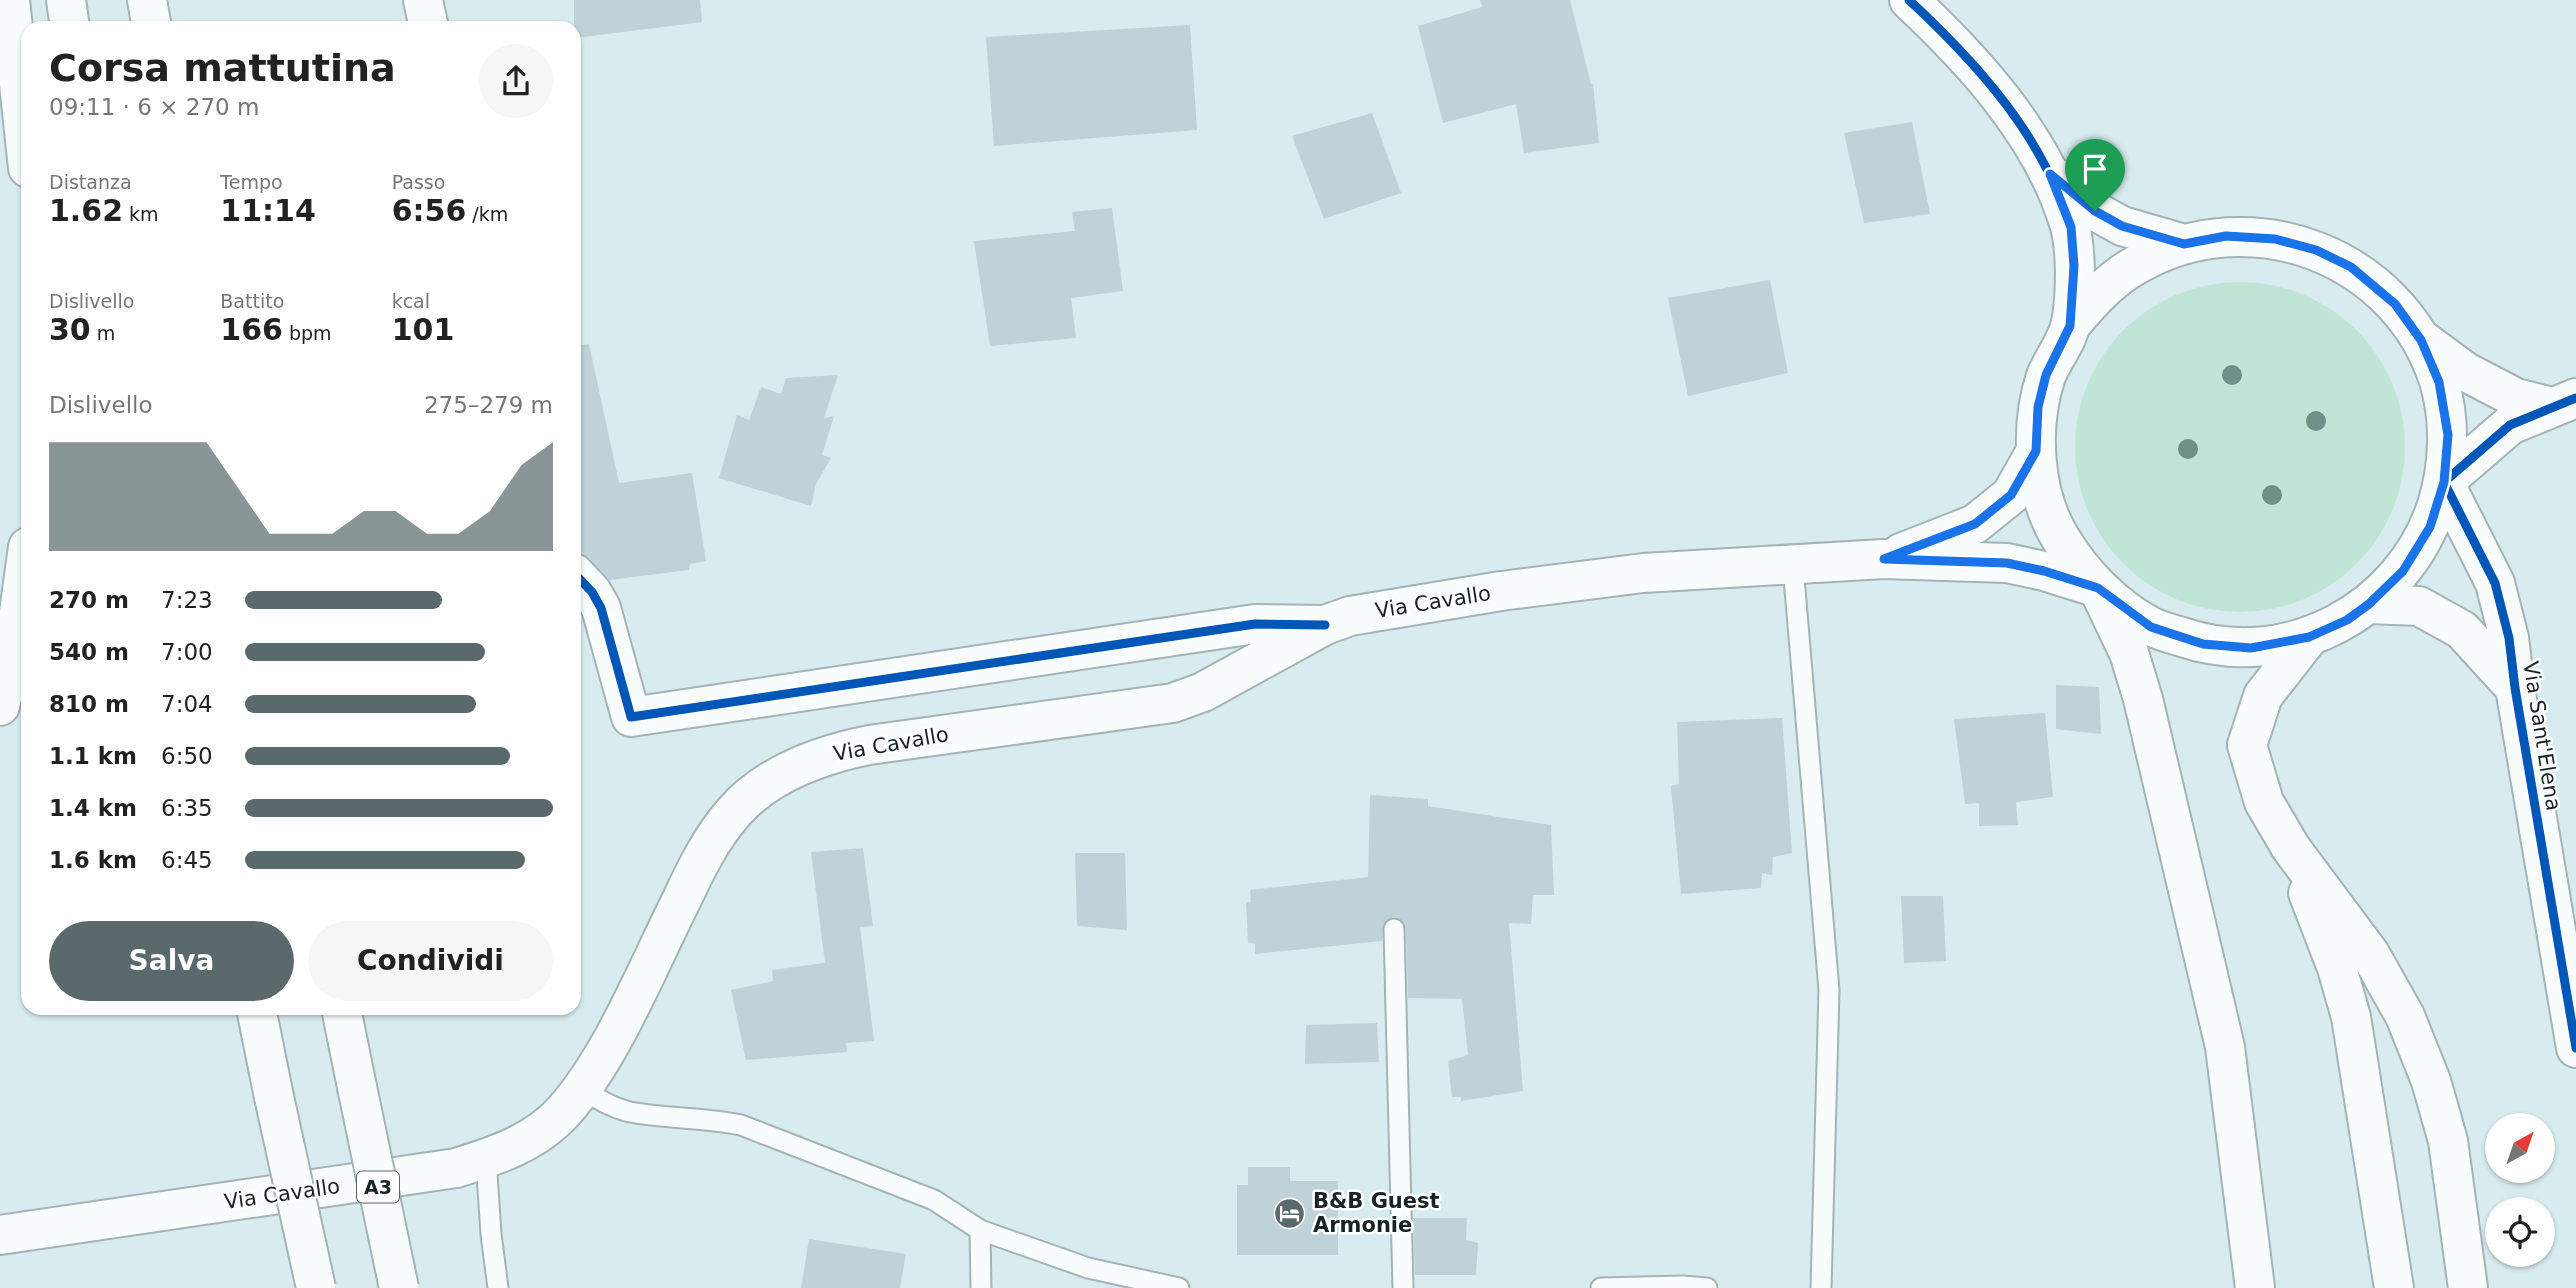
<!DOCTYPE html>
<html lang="it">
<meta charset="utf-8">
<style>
:root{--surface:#fff;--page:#f6f6f6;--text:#222;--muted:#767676;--accent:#59696c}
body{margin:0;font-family:"DejaVu Sans",sans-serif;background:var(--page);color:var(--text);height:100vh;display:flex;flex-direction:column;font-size:26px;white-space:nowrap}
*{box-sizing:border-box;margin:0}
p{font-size:23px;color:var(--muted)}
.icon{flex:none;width:38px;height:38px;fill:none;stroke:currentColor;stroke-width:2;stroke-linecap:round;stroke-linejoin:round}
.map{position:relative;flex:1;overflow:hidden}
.drawer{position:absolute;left:21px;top:21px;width:560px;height:994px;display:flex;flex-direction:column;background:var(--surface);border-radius:21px;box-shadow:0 2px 5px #0004}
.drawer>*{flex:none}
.needle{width:46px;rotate:40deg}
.buttons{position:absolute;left:2485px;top:1113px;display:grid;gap:14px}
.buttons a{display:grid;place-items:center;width:70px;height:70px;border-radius:50%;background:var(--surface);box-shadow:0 2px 5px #0004;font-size:35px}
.pin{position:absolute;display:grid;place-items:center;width:60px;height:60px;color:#fff;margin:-72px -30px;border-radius:50% 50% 50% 0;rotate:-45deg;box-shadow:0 0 7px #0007}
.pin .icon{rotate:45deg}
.round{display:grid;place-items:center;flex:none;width:74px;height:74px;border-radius:37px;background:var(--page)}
.headline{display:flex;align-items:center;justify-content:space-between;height:119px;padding:0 28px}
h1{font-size:38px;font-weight:600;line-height:52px}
.stats{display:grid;grid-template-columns:repeat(3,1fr);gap:10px;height:119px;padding:7px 28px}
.stats div{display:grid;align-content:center}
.stats b{font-size:30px;font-weight:600}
.stats small{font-size:19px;font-weight:400}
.stats p{font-size:19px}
.chart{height:196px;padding:14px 28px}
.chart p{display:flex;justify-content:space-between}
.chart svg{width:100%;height:126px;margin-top:7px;fill:var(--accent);opacity:.7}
.primary-button{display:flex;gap:14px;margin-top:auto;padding:14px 28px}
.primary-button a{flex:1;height:80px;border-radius:42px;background:var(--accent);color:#fff;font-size:28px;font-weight:600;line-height:80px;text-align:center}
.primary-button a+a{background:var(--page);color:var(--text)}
ul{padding:0 28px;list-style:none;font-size:23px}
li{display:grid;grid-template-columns:112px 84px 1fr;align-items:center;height:52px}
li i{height:18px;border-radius:9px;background:var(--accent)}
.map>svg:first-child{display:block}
.green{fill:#c0e5d7}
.building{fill:#bed2d8}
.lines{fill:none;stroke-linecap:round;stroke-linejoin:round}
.lane-casing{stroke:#a4b3b5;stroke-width:23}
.street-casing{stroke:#a4b3b5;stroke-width:42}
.secondary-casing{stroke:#a4b3b5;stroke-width:42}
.highway-casing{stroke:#a4b3b5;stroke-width:42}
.lane{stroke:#f9fcfd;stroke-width:19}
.street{stroke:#f9fcfd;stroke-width:38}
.secondary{stroke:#f9fcfd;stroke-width:38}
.highway{stroke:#f9fcfd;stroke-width:38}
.highway-bridge-casing{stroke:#a4b3b5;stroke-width:42;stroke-linecap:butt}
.highway-bridge{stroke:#f9fcfd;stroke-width:38}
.cycleway-casing{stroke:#fff;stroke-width:13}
.cycleway{stroke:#0057b8;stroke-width:9}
.tree{fill:#6e9086}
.route-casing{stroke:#fff;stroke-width:14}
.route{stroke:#1a73e8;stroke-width:9}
.labels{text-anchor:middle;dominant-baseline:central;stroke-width:5;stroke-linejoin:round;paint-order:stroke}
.shield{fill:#fff;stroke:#5b6566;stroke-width:2}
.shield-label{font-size:19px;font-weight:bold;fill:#152325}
.street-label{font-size:21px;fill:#152325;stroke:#fff}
.poi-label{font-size:21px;font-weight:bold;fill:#152325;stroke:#fff;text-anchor:start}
</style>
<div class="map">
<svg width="2576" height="1288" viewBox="0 0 2576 1288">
<rect width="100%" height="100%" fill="#d8ecef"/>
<circle class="green" cx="2240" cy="447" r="165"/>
<g class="building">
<path d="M574,0h126l2,22 -128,16z"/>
<path d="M1480,0h90l21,84h2l6,59 -75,10 -8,-49 -73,19 -25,-97 64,-19z"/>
<path d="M1190,25l7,105 -203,16 -8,-109z"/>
<path d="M1372,113l29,80 -77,26 -32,-83z"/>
<path d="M1912,122l18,92 -66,9 -20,-90z"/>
<path d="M1112,208l11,83 -52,7 5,40 -86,8 -16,-105 101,-10 -3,-19z"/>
<path d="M1770,280l18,93 -100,23 -20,-98z"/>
<path d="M589,344l30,139 73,-10 14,88 -16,3 -1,6 -79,10 -21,-22 -8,-6h-7v-206z"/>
<path d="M838,375l-14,43 10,-2 -12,39 9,3 -15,26 -5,22 -92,-28 18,-63 12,5 12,-33 20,7 5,-16z"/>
<path d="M2056,685l43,2 2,47 -45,-5z"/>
<path d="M2045,713l8,84 -37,5 2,23 -39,1v-23l-14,1 -11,-85z"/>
<path d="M1782,718l10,135 -19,4 -1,18 -10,-2 -1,15 -80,6 -10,-108 8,-2 -2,-62z"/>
<path d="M1370,795l58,4v7l123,19 3,70h-21l-2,29 -22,-1 14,168 -62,10v-4h-9l-4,-36 20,-6 -6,-56 -54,-1 -2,-69 -7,-11 -6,-1 -9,6 -2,18 -127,13v-10l-7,-2 -2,-40h5l-1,-12 118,-13z"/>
<path d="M863,848l10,78 -13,1 14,114 -28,2 1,9 -101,8 -15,-70 42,-9 -1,-11 53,-7 -14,-111z"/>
<path d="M1075,853h50l2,77 -50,-4z"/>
<path d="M1901,896h42l3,65 -42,2z"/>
<path d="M1377,1023l2,39 -74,2 1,-39z"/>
<path d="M1248,1167h42v14h48v74h-101v-70h11z"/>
<path d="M1413,1218h54l-1,22 12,3 -2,32h-61z"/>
<path d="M809,1239l97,15 -6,34h-99z"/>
</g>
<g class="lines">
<defs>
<g id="lane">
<path d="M1793,566l36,424 -8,298"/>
<path d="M1394,929l9,359"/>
<path d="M580,1088c16,10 32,20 50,24 37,7 74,5 111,13l193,75 46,30 108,38 91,20"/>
<path d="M486,1159l5,75 7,54"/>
<path d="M980,1230l1,58"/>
<path d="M1601,1288l82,-2 24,2"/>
</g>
<g id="street">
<path d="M423,0l6,28"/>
<path d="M2421,339l45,33 50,26 36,9"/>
<path d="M2576,398l-66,27 -66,57 51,101 14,55 6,50 61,360"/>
<path d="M574,573l18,19 9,16 30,109 624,-93 70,1"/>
<path d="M2369,604l50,2 43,24 53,58"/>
</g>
<g id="secondary">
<path d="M1909,0c65,61 133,135 160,223 8,26 7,73 2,100 -4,19 -18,36 -25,53 -17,51 -13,118 15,163 21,35 53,68 89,87 10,5 22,8 32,11 106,36 221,-27 255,-132 12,-39 14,-84 2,-124 -40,-125 -187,-182 -301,-117 -28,15 -48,38 -68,62"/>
<path d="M2052,175l43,36 27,15 62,18"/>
<path d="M1901,553l74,-29 36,-29 25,-44"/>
<path d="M0,1235l456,-67c39,-12 79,-25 107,-56 49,-54 86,-148 119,-213 14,-30 29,-61 52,-87 34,-39 86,-57 135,-67l304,-42 30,-11 122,-67 25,-9 151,-25 142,-18 241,-14 123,4 37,8 54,17"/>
</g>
<g id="highway">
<path d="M10,0l18,168"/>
<path d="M66,0l4,28"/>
<path d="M147,0l5,28"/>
<path d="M2098,588l31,65 14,46 82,348 30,241"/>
<path d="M2309,637l-46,59 -16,49 17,57 27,46 79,106 35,62 26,65 17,60 20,147"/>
<path d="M0,706l15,-64 13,-95"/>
<path d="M2308,893l29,75 14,49 43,271"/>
<path d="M256,1008l18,89"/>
<path d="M341,1008l16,79"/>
</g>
</defs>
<use href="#lane" class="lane-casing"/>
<use href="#street" class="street-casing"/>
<use href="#secondary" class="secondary-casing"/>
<use href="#highway" class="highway-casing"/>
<use href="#lane" class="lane"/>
<use href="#street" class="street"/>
<use href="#secondary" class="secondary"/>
<use href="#highway" class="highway"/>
<defs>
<g id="highway-bridge">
<path d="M357,1087l42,201"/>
<path d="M274,1097l42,191"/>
</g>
</defs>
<use href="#highway-bridge" class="highway-bridge-casing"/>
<use href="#highway-bridge" class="highway-bridge"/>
<defs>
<g id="cycleway">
<path d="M1909,0c59,55 122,122 151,199 4,10 9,20 11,31 5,32 1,64 -1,96"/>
<path d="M2576,398l-66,27 -66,57 51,101 14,55 6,50 61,360"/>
<path d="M574,573l18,19 9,16 30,109 624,-93 70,1"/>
</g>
</defs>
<use href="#cycleway" class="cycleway-casing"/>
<use href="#cycleway" class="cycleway"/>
</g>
<g class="tree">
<circle cx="2232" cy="375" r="10"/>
<circle cx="2316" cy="421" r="10"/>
<circle cx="2188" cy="449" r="10"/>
<circle cx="2272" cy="495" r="10"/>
</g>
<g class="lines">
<defs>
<path id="route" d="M2050,174l45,37 27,15 62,18 42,-8 49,3 41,11 35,17 44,37 26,36 18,42 9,53 -4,47 -14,45 -27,44 -34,33 -22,16 -38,17 -58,11 -48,-4 -52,-17 -53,-39 -54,-17 -37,-8 -123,-4 91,-35 36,-29 25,-44 2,-44 8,-32 24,-49 4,-60 -3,-39z"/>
</defs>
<use href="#route" class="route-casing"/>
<use href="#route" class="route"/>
</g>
<defs>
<symbol id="hotel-disc" viewBox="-11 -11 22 22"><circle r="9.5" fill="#59696c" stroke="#fff"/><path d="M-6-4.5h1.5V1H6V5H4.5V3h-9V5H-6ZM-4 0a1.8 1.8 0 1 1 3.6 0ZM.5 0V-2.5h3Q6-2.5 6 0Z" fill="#fff"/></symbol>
</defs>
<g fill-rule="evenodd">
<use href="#hotel-disc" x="1272" y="1196" width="35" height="35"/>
</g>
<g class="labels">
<rect class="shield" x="357" y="1171.5" width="42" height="31" rx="5"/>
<g class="shield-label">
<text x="378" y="1187">A3</text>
</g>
<g class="street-label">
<text transform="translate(1433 602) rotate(-9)">Via Cavallo</text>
<text transform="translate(2542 736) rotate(81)">Via Sant'Elena</text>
<text transform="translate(891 744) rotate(-10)">Via Cavallo</text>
<text transform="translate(282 1194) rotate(-8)">Via Cavallo</text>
</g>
<g class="poi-label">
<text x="1313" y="1201">B&amp;B Guest<tspan x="1313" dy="24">Armonie</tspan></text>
</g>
</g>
</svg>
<div class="buttons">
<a><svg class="needle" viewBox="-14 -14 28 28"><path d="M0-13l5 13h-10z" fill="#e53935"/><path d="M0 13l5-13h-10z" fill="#767676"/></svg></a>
<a><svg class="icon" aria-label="locate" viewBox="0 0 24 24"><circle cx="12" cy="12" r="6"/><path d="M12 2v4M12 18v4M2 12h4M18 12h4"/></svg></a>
</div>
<div class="pin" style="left:2095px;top:211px;background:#1e9e55"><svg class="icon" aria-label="arrive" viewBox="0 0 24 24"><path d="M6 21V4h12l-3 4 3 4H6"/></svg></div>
<section class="drawer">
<div class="headline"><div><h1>Corsa mattutina</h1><p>09:11 · 6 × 270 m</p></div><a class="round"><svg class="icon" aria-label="share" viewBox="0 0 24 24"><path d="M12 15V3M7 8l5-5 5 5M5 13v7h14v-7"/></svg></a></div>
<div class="stats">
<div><p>Distanza</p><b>1.62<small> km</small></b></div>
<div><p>Tempo</p><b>11:14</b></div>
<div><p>Passo</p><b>6:56<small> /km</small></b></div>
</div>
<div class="stats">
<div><p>Dislivello</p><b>30<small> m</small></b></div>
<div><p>Battito</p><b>166<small> bpm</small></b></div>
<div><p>kcal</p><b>101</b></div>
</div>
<div class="chart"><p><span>Dislivello</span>275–279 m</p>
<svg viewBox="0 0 160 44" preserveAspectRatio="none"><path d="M0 44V6L10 6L20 6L30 6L40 6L50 6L60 22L70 38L80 38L90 38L100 30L110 30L120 38L130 38L140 30L150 14L160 6V44z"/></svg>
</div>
<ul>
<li><b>270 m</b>7:23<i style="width:64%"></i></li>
<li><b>540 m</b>7:00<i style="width:78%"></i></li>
<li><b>810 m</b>7:04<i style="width:75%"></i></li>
<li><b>1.1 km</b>6:50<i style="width:86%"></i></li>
<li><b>1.4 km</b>6:35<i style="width:100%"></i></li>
<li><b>1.6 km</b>6:45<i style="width:91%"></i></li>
</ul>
<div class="primary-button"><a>Salva</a><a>Condividi</a></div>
</section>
</div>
